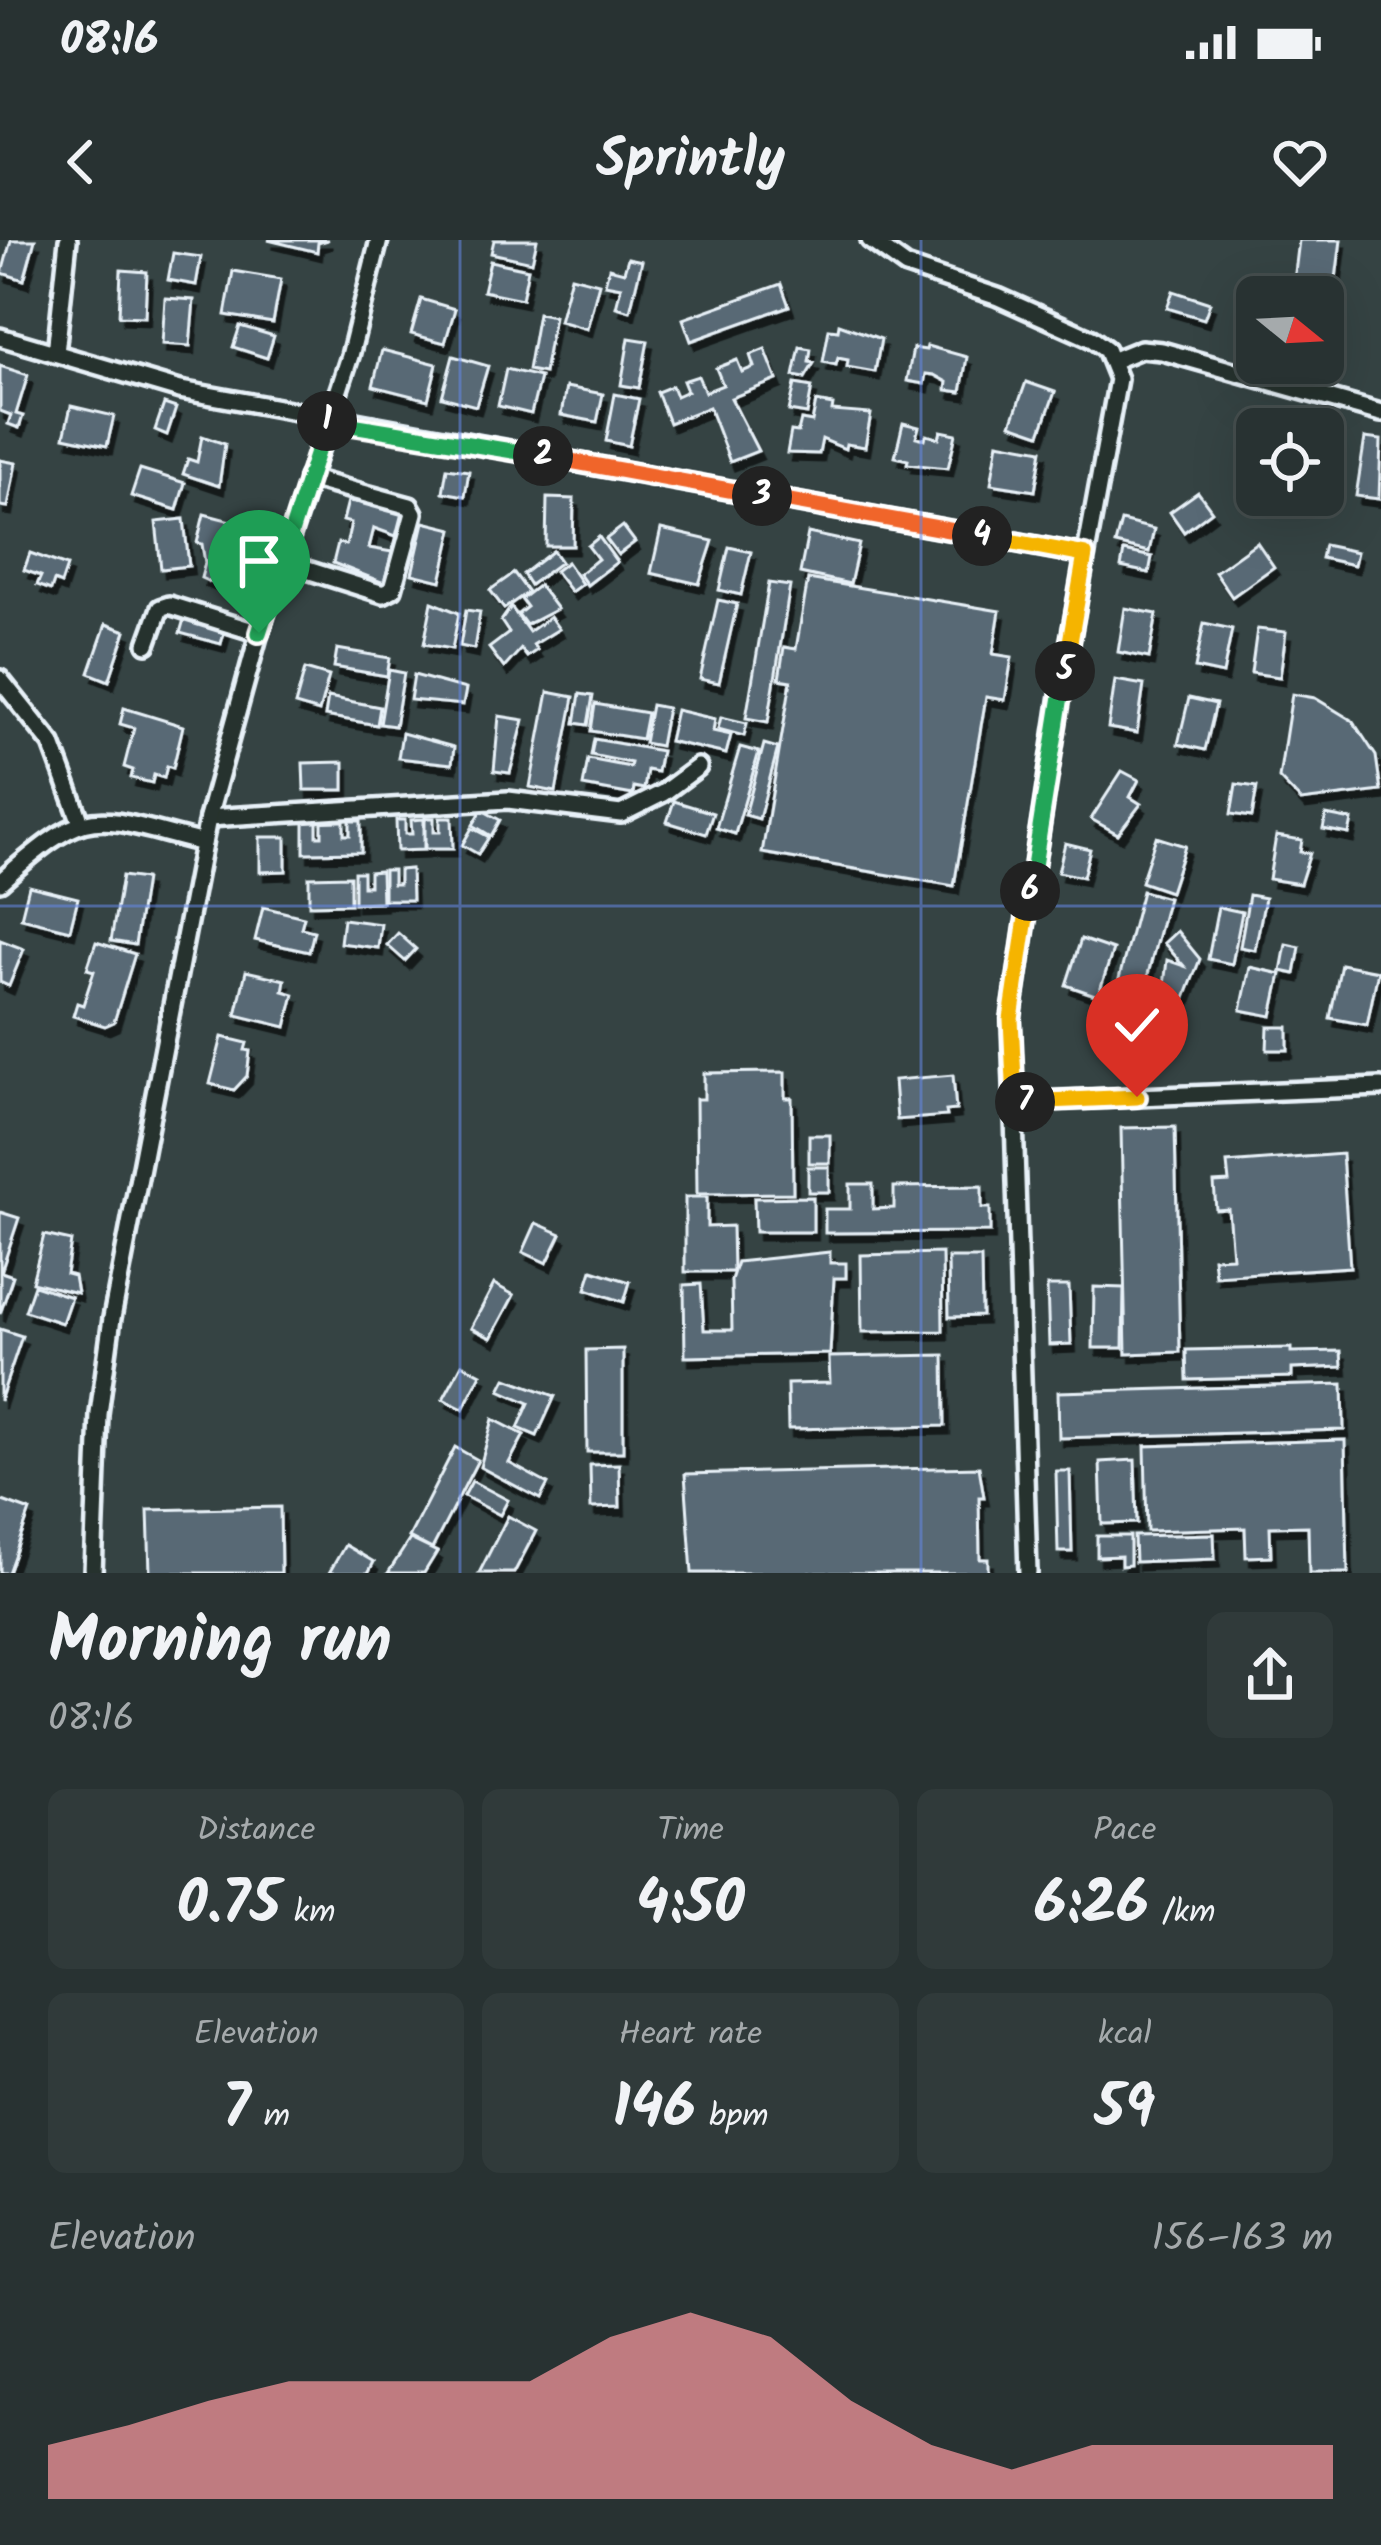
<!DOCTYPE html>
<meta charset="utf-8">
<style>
:root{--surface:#283232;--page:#303a3a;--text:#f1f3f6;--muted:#a5aaac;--line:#444d4d;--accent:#ff9aa2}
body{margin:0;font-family:Kalam,sans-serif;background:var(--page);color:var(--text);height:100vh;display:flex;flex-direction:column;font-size:45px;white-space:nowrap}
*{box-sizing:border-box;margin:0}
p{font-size:39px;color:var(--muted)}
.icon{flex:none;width:66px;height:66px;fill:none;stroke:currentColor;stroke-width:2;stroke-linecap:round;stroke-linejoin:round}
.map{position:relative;height:1333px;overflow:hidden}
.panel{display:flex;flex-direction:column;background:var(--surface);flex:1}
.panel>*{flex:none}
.needle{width:78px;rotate:108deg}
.controls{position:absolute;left:1236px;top:36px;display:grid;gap:24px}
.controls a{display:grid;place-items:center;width:108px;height:108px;border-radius:18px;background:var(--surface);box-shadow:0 12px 48px #0002,0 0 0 3px var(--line);font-size:60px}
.pin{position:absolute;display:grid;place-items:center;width:102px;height:102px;color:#fff;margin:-123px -51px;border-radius:50% 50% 50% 0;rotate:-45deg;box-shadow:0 0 12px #0007}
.pin .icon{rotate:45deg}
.km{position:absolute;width:60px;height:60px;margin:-30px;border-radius:50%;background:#222;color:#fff;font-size:33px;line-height:60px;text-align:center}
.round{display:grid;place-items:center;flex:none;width:126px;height:126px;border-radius:18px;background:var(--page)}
.summary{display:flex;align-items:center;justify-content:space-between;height:204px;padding:0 48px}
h1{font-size:66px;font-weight:800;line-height:90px}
.metrics{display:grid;grid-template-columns:repeat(3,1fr);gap:18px;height:204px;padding:12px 48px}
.metrics div{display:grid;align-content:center;border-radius:18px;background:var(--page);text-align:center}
.metrics b{font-size:60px;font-weight:800}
.metrics small{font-size:33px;font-weight:400}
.metrics p{font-size:33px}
.chart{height:336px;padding:24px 48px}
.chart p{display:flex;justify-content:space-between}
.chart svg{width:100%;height:216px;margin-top:12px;fill:var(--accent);opacity:.7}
.status{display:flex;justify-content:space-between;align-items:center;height:84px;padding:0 60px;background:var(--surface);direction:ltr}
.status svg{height:33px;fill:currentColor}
header{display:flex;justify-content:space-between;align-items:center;height:156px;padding:0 48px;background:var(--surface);font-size:54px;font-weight:800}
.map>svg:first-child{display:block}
.building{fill:#596975;stroke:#e8f1f8;stroke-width:3;filter:url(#shadow)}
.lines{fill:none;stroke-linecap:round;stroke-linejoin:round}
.minor-casing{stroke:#e8f1f8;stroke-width:24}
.minor{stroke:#26332d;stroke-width:15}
.split-1-casing{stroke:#fff;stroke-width:24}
.split-2-casing{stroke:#fff;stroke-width:24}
.split-3-casing{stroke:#fff;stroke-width:24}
.split-4-casing{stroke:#fff;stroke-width:24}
.split-5-casing{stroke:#fff;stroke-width:24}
.split-6-casing{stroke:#fff;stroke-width:24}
.split-7-casing{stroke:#fff;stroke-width:24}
.split-8-casing{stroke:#fff;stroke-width:24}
.split-1{stroke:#22a559;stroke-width:15}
.split-2{stroke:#22a559;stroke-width:15}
.split-3{stroke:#f0652b;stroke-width:15}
.split-4{stroke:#f0652b;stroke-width:15}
.split-5{stroke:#f5b400;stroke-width:15}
.split-6{stroke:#22a559;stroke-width:15}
.split-7{stroke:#f5b400;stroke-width:15}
.split-8{stroke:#f5b400;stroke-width:15}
.grid{fill:none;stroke:#6487e3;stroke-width:3;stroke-opacity:0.55}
</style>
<div class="status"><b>08:16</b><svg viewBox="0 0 49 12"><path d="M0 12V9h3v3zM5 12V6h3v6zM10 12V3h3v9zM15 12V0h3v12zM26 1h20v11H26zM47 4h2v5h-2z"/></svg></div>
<header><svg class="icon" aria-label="back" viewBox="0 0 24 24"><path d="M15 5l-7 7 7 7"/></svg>Sprintly<svg class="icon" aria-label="heart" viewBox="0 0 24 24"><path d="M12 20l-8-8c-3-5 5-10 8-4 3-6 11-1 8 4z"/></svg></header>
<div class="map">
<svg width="1381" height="1333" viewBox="0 0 1381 1333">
<defs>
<filter id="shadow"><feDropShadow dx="4.5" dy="8" stdDeviation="0" flood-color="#0009"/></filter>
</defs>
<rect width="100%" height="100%" fill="#354343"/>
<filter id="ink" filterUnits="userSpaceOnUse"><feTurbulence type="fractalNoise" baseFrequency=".00833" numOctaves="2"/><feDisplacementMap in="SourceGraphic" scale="24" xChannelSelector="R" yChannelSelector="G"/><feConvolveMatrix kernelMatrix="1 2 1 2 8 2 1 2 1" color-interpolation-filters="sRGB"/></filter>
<g filter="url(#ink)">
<g class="building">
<path d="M11,0h24l-11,40 -22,-7z"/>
<path d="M268,0h60l-10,3 -1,9z"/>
<path d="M494,0h43l-5,22 -41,-9z"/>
<path d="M1299,0h42l-8,62 -41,-5z"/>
<path d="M173,13l28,4 -5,28 -28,-5z"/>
<path d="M628,18l14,3 -12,50 -14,-4 5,-20 -16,-3 4,-16 15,4z"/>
<path d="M490,21l38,8 -6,30 -39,-8z"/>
<path d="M121,30l26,2 -2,45 -26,-1z"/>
<path d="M233,31l48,8 -8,44 -48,-8z"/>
<path d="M571,36l28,7 -12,46 -28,-8z"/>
<path d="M781,44l8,22 -98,35 -8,-22z"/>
<path d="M1173,51l37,12 -6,16 -37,-11z"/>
<path d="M165,58l29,2 -4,46 -28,-2z"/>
<path d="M421,59l34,10 -10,34 -34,-9z"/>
<path d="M538,73l16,3 -10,57 -16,-3z"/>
<path d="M839,84l42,15 -6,33 -28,-5 1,-7 -10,-2 -2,7 -13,-3 6,-33 9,1z"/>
<path d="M240,86l34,10 -7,22 -34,-11z"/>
<path d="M629,98l19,3 -9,47 -18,-3z"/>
<path d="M927,106l40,11 -6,35 -15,-2 1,-8 -13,-7 -8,-1 -2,10 -17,-3 6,-33 13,2z"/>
<path d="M800,107l11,2 -2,13 5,1 -9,15 -11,-2z"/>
<path d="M765,109l12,31 -46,18 27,53 -28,11 -21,-55 -40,16 -12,-31 15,-6 4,10 11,-5 -4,-10 15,-5 7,16 18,-7 -7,-17 21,-8 5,12 12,-5 -4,-12z"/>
<path d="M382,110l55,14 -9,36 -55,-14z"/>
<path d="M453,116l35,10 -12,40 -34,-9z"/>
<path d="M0,126l28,9 -12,39 7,2 -4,12 -11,-4 3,-9 -11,-4z"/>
<path d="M506,129l34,8 -9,37 -33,-8z"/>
<path d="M1026,142l29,10 -15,42 -29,-10z"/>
<path d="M795,144l17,3 -5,27 -18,-3z"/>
<path d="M566,147l37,7 -6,28 -36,-7z"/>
<path d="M615,154l24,5 -10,47 -23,-5z"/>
<path d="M816,162l17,3 -1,6 39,3 -6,33 -19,-3 -1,5 -23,-10 -3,15 -32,-1 4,-22 7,1 3,-12 11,2z"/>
<path d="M164,164l12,4 -9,27 -12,-5z"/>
<path d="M71,166l43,10 -7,30 -43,-9z"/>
<path d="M903,183l16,4 -3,10 9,2 1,-4 13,3 2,-7 15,3 -8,34 -41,-4 1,-4 -13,-3z"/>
<path d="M202,196l23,8 -6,42 -36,-12 5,-15 9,3z"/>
<path d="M1365,198l16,2 -2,59 -23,-3z"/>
<path d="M998,202l44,8 -7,41 -44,-7z"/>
<path d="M0,220l16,3 -8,44 -8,-1z"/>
<path d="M447,228l22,3 -4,25 -22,-4z"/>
<path d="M140,229l45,14 -8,27 -46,-14z"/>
<path d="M1198,252l14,19 -28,21 -14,-20z"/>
<path d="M547,258l27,1 -1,47h-27z"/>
<path d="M348,261l55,8 -7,27 -22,-8 -5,20 23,4 -8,31 -51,-20 5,-20 8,2 5,-22 -8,-2z"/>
<path d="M204,274l31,8 -4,31 7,2 -13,34 -24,-11 4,-15 -3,-19 -5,-1z"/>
<path d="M184,279l5,47 -28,3 -5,-47z"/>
<path d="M1121,281l33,8 -5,23 -34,-8z"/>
<path d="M424,282l29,7 -12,52 -29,-7z"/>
<path d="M623,286l12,16 -17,13 -12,-16z"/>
<path d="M661,289l52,12 -14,43 -48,-11z"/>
<path d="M808,293l51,11 -9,40 -50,-11z"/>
<path d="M599,297l18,25 -30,23 -8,-11 19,-15 -10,-13z"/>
<path d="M1257,302l17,25 -42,30 -17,-25z"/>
<path d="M1324,305l33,7 -3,13 -33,-7z"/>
<path d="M729,307l22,5 -10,43 -22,-5z"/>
<path d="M553,311l8,11 -31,23 -7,-11z"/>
<path d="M1124,311l28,6 -3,16 -28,-6z"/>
<path d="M30,313l37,13 -6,18 -7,-3 -3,9 -14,-5 4,-9 -17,-6z"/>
<path d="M567,322l15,22 -11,8 -16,-21z"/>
<path d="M514,333l14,19 -24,17 -14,-19z"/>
<path d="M808,339l192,32 -7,43 19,3 -7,43 -19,-3 -32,189 -192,-33 29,-172 -12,-2 5,-32 12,2z"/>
<path d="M769,343l21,3 -22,136 -22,-4z"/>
<path d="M539,345l18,24 -31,16 -8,-11 9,-7 -6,-8z"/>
<path d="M718,360l19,4 -18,79 -19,-4z"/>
<path d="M432,362l27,11 -7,36 -28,-5z"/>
<path d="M511,367l18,25 21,-15 9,12 -26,16 4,5 -10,7 -6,-8 -17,19 -15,-20 20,-15 -8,-12z"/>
<path d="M1125,368l32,6 -8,44 -31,-6z"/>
<path d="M466,370l14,2 -6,37 -14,-3z"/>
<path d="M184,379l41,10 -4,15 -41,-11z"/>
<path d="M1204,383l28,6 -9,45 -28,-6z"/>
<path d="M106,384l20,7 -17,50 -20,-8z"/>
<path d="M1257,389l29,3 -6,45 -29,-4z"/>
<path d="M337,409l53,9 -3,18 -53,-9z"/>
<path d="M305,429l24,7 -10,36 -24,-7z"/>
<path d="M389,430l15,3 -9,53 -15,-2z"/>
<path d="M414,435l52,14 -3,16 -53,-5z"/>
<path d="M1115,440l29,5 -7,48 -29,-5z"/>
<path d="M548,452l26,5 -18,95 -26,-5z"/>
<path d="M580,454l13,2 -5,29 -13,-2z"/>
<path d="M1292,454l23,4 38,23 23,35 5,35 -80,10 -22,-23z"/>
<path d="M328,457l52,10 -3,18 -52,-9z"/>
<path d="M1189,458l27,6 -11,46 -27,-6z"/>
<path d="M595,464l52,9 -5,26 -51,-8z"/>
<path d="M651,465l16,3 -7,38 -16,-3z"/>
<path d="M124,468l59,18 -10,42 -6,-2 -3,12 -10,-3 -2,8 -21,-5 2,-8 -9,-3 10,-39 -14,-4z"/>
<path d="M676,470l39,9 -2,12 18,4 -5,19 -57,-13z"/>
<path d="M499,476l25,4 -14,53 -16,-2z"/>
<path d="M721,477l26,6 -3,13 -26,-7z"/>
<path d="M402,493l52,14 -2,17 -54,-6z"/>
<path d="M594,499l67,12 -4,21 -10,-2 -3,19 -10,-2 -1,8 -50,-9 5,-27 42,8 1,-4 -40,-8z"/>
<path d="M764,504l14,4 -19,71 -14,-4z"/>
<path d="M740,507l19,5 -24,82 -19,-6z"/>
<path d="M344,522v28h-40l-1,-27z"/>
<path d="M1122,531l17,9 -9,17 11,7 -23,30 -27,-15z"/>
<path d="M1236,544l21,3 -5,30 -21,-3z"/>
<path d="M674,561l39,12 -7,21 -39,-12z"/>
<path d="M482,570l18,10 -9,16 -18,-11z"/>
<path d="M1326,575l26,5 -3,14 -26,-5z"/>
<path d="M425,578h9v14h6v-14h12l1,31h-28z"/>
<path d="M424,579v31l-27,1 -1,-31h9v14h7l-1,-14z"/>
<path d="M304,581h13v15h5v-15h22v14h6v-14h11v31l-57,1z"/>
<path d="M472,588l17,9 -11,17 -16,-9z"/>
<path d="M1276,596l26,4 -2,12 10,1 -10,31 -31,-5z"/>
<path d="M260,597h26v34l-26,1z"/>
<path d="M1156,597l29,9 -15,46 -29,-10z"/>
<path d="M1065,603l25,6 -7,28 -25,-5z"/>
<path d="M411,629l1,31h-28v-30h9v14h6v-14z"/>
<path d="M381,631l1,31 -28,1v-31h9v14h6v-14z"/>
<path d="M122,636l23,3 -10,66 -24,-4z"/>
<path d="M350,636v28l-41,1v-28z"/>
<path d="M29,646l49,12 -8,32 -49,-12z"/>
<path d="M1142,651l26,7 -41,156 -26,-7z"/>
<path d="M1249,655l16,3 -10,52 -15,-3z"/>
<path d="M263,667l41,10 -3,11 13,3 -5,21 -54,-12z"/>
<path d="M1218,667l24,5 -10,52 -24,-5z"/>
<path d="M343,679l38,5 -3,24 -38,-5z"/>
<path d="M1177,691l23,28 -22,57 -17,-5 6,-51 17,6 -20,-23z"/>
<path d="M398,693l18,16 -11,12 -18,-16z"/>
<path d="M1081,699l32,11 -15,46 -32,-11z"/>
<path d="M0,700l24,9 -15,37 -9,-4z"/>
<path d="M96,702l39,12 -21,68 -9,4 -32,-10 4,-13 6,2 11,-34 -7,-2z"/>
<path d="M1286,704l14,3 -5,27 -14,-3z"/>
<path d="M1341,724l37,7 -11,54 -37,-7z"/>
<path d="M1250,727l31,7 -9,42 -31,-6z"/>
<path d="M246,731l39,9 -2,11 11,3 -8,33 -50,-12z"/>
<path d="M1268,787h20v23h-21z"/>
<path d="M222,797l25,6 -2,7 5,1 -3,25 -13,14 -24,-6z"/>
<path d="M785,832v26h7l1,95 -96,1 -1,-95h8v-26z"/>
<path d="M953,835l3,35 -10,1 1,5 -50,4 -3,-40z"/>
<path d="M1175,887l5,225 -54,2 -5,-226z"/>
<rect x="809" y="895" width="21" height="28"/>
<path d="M1342,914l8,113 -135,9 -2,-18 19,-1 -4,-48 -12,1 -2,-27 15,-1 -2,-19z"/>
<rect x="808" y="927" width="21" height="25"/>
<path d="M850,944h23v25l21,-1v-21l88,-1v22h8v24l-165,1v-24h25z"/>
<path d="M685,957h22v30l25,-1 1,46h-48z"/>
<path d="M813,957v35h-58l-1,-34z"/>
<path d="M0,972l19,6 -18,54 12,4 -13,38z"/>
<path d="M536,983l25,11 -14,29 -24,-11z"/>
<path d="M44,995l27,6 -5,33 8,2 3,17 -45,-11z"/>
<path d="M830,1012v11h16v15h-12l-4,76 -145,3 -1,-72 17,-1 3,46h28l-1,-50 6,-18z"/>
<path d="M942,1013l1,78 -81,1 -1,-77z"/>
<path d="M948,1018h33l1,58 -33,1z"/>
<path d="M592,1030l38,12 -6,20 -38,-13z"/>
<path d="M494,1044l20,11 -23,43 -20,-10z"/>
<path d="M34,1045l37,12 -9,26 -37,-12z"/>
<path d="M1047,1046h22l2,58 -22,1z"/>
<path d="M1094,1047l30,1 -1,60h-30z"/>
<path d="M0,1089l22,7 -22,65z"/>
<path d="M1291,1108v4l50,-1 1,16 -50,2v8l-105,3 -1,-30z"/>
<path d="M623,1109v103h-36l-1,-102z"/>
<path d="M944,1115l1,71 -157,3 -1,-45 43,-1 -1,-26z"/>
<path d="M462,1124l19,10 -18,35 -20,-10z"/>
<path d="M506,1138l49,18 -18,40 -19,-8 11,-25 -29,-13z"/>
<path d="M1343,1144l1,46 -285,8 -1,-46z"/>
<path d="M493,1179l31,16 -15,28 39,21 -8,15 -60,-32z"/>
<path d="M1345,1200l3,133h-39l-1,-47 -38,1 1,29 -25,1 -1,-29 -98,3 -2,-85z"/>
<path d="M455,1207l23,13 -46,89 -23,-12z"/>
<path d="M1135,1220l2,63 -35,1 -2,-62z"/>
<path d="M619,1224l1,43 -29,1 -1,-43z"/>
<path d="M979,1227l5,30h-5l1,62h8v14h-296l-7,-99z"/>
<path d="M1056,1231h14l2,81h-14z"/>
<path d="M472,1241l36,19 -8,15 -36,-19z"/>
<path d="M0,1260l30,11 -22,62h-8z"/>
<path d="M280,1267l1,66h-131l-2,-63z"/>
<path d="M508,1276l28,15 -22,42h-35z"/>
<path d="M1214,1294l1,25 -80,3 -1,-26z"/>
<path d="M1097,1296h33v29l-9,1v-10l-24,1z"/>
<path d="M410,1299l27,13 -13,21h-36z"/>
<path d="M345,1305l29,17 -6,11h-39z"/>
</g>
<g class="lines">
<defs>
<g id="minor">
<path d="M870,0l36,26 92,31 94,42 14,10 12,30 -58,316 -49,324 17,554"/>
<path d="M0,97l180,53 905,165"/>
<path d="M56,113l12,-113"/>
<path d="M1114,120l27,-11 21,2 219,62"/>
<path d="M282,322l101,32 10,-5 21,-76 -4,-7 -102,-28"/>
<path d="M147,404l13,-36 9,-3 90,28"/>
<path d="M0,439l52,65 28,76"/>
<path d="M208,578l300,-18 113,14 42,-21 35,-26"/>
<path d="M0,642c92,-81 90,-67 203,-39"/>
<path d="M1015,862l366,-15"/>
<path d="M93,1333l6,-159 13,-96 96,-500 51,-185 91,-277 29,-116"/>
</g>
</defs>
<use href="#minor" class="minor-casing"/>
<use href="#minor" class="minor"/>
</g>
</g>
<g class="lines" filter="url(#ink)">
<defs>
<path id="split-1" d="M259,393l68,-212"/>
<path id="split-2" d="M327,181l216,35"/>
<path id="split-3" d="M543,216l219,40"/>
<path id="split-4" d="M762,256l220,40"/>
<path id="split-5" d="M982,296l103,19 -20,116"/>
<path id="split-6" d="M1030,651l35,-220"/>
<path id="split-7" d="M1025,862h-10l-4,-83 19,-128"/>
<path id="split-8" d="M1025,862l112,-5"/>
</defs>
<use href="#split-1" class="split-1-casing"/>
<use href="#split-2" class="split-2-casing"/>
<use href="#split-3" class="split-3-casing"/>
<use href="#split-4" class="split-4-casing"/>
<use href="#split-5" class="split-5-casing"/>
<use href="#split-6" class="split-6-casing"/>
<use href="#split-7" class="split-7-casing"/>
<use href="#split-8" class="split-8-casing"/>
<use href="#split-1" class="split-1"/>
<use href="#split-2" class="split-2"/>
<use href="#split-3" class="split-3"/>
<use href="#split-4" class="split-4"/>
<use href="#split-5" class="split-5"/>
<use href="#split-6" class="split-6"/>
<use href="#split-7" class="split-7"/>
<use href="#split-8" class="split-8"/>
</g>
<path class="grid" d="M460,0v1333M921,0v1333M0,666h1381"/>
</svg>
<div class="controls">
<a><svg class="needle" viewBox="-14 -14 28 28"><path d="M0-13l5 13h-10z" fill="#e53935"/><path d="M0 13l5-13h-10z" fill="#a5aaac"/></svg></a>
<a><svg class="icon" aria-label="locate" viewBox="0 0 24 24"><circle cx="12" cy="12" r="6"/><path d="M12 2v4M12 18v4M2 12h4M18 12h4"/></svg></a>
</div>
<div class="pin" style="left:259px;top:393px;background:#1e9e55"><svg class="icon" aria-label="arrive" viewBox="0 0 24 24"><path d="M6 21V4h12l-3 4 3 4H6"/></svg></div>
<div class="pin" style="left:1137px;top:857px;background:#d93025"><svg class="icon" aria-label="check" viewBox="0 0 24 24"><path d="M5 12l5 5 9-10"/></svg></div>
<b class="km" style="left:327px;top:181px">1</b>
<b class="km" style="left:543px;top:216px">2</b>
<b class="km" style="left:762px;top:256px">3</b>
<b class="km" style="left:982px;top:296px">4</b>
<b class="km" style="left:1065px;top:431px">5</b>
<b class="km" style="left:1030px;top:651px">6</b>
<b class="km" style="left:1025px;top:862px">7</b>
</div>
<section class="panel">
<div class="summary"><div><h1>Morning run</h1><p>08:16</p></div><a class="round"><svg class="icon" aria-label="share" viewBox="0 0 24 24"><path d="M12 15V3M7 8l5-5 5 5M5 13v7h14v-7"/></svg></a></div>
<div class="metrics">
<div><p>Distance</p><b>0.75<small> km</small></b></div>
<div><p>Time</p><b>4:50</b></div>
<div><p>Pace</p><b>6:26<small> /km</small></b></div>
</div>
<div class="metrics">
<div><p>Elevation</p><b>7<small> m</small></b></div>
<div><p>Heart rate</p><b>146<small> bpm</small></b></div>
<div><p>kcal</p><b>59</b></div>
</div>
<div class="chart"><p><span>Elevation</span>156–163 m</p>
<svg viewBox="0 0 160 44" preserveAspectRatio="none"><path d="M0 44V33L10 29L20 24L30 20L40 20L50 20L60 20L70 11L80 6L90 11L100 24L110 33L120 38L130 33L140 33L150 33L160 33V44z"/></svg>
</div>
</section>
